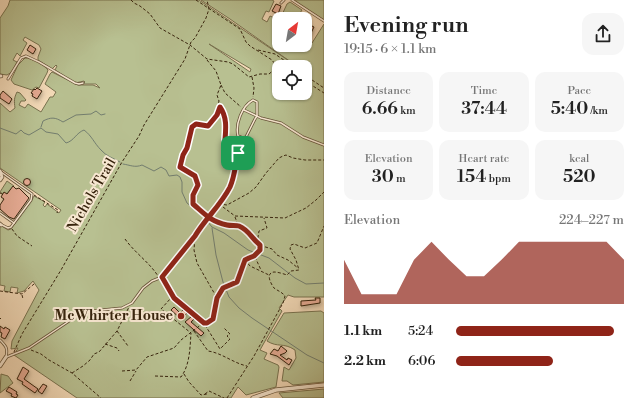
<!DOCTYPE html>
<meta charset="utf-8">
<style>
:root{--surface:#fff;--page:#f6f6f6;--text:#222;--muted:#767676;--accent:#8f2418}
body{margin:0;font-family:"Libre Bodoni",serif;background:var(--page);color:var(--text);height:100vh;display:flex;flex-direction:column;font-size:15px;white-space:nowrap}
*{box-sizing:border-box;margin:0}
p{font-size:13px;color:var(--muted)}
.icon{flex:none;width:22px;height:22px;fill:none;stroke:currentColor;stroke-width:2;stroke-linecap:round;stroke-linejoin:round}
.map{position:relative;flex:1;overflow:hidden}
.sheet{display:flex;flex-direction:column;background:var(--surface);width:320px}
.sheet>*{flex:none}
.needle{width:26px;rotate:31deg}
.controls{position:absolute;left:272px;top:12px;display:grid;gap:8px}
.controls a{display:grid;place-items:center;width:40px;height:40px;border-radius:8px;background:var(--surface);box-shadow:0 1px 3px #0004;font-size:20px}
.pin{position:absolute;display:grid;place-items:center;width:34px;height:34px;color:#fff;margin:-17px;border-radius:8px;box-shadow:0 2px 6px #0006}
.round{display:grid;place-items:center;flex:none;width:42px;height:42px;border-radius:12px;background:var(--page)}
.headline{display:flex;align-items:center;justify-content:space-between;height:68px;padding:0 20px}
h1{font-size:22px;font-weight:600;line-height:30px}
.stats{display:grid;grid-template-columns:repeat(3,1fr);gap:6px;height:68px;padding:4px 20px}
.stats div{display:grid;align-content:center;border-radius:10px;background:var(--page);text-align:center}
.stats b{font-size:17px;font-weight:600}
.stats small{font-size:11px;font-weight:400}
.stats p{font-size:11px}
.chart{height:112px;padding:8px 20px}
.chart p{display:flex;justify-content:space-between}
.chart svg{width:100%;height:72px;margin-top:4px;fill:var(--accent);opacity:.7}
ul{padding:0 20px;list-style:none;font-size:13px}
li{display:grid;grid-template-columns:64px 48px 1fr;align-items:center;height:30px}
li i{height:10px;border-radius:5px;background:var(--accent)}
main{display:flex;flex:1;min-height:0}
.map>svg:first-child{display:block}
.green{fill:#b8c091;stroke:#78724f;fill-rule:evenodd}
.lines{fill:none;stroke-linecap:round;stroke-linejoin:round}
.stream{stroke:#737e6f;stroke-width:1}
.building{fill:#e5aa93;stroke:#37240d;filter:url(#shadow)}
.service-casing{stroke:#665238;stroke-width:3}
.minor-casing{stroke:#665238;stroke-width:4.5}
.tertiary-casing{stroke:#665238;stroke-width:5}
.path{stroke:#37240d;stroke-width:1;stroke-dasharray:3 2;stroke-linecap:butt}
.service{stroke:#f7e7d1;stroke-width:1.5}
.minor{stroke:#f7e7d1;stroke-width:3}
.tertiary{stroke:#f7e7d1;stroke-width:3.5}
.route-casing{stroke:#fff;stroke-width:8}
.route{stroke:#8f2418;stroke-width:5}
.poi-dot{fill:#8f2418;stroke:#f7e7d1;stroke-width:1.5}
.labels{text-anchor:middle;dominant-baseline:central;stroke-width:4;stroke-linejoin:round;paint-order:stroke}
.street-label{font-size:14px;fill:#37240d;stroke:#f7e7d1}
.poi-label{font-size:14px;font-weight:bold;fill:#37240d;stroke:#f7e7d1;text-anchor:end}
</style>
<main>
<div class="map">
<svg width="324" height="398" viewBox="0 0 324 398">
<defs>
<filter id="shadow"><feDropShadow dx="1" dy="2" stdDeviation="2" flood-color="#0004"/></filter>
</defs>
<rect width="100%" height="100%" fill="#f3dab8"/>
<filter id="stains"><feTurbulence type="fractalNoise" baseFrequency=".005" numOctaves="4"/><feColorMatrix values="0 0 0 0 .2 0 0 0 0 .09 0 0 0 0 .02 0 0 0 .5 -.17"/></filter>
<radialGradient id="worn" r=".72"><stop offset=".6" stop-color="#630" stop-opacity="0"/><stop offset="1" stop-color="#630" stop-opacity=".3"/></radialGradient>
<g class="green">
<path d="M10,0h189l99,67h-19v26h26v-26h-7l-68,-48 -29,-19h71l2,1 -5,11 -3,-1 -4,8 5,3 3,-6 9,4v25h26v-6l7,4 12,-19v273h-30l-6,-2 -9,13 3,3 -22,39 7,3 -3,6 14,6 1,2 -3,20 -30,8 -8,-8 -7,11h-154l-63,-43 4,-7 -7,1 1,-8 27,-51 -6,-9 -9,10 -7,2 1,-5 -7,-1 -1,5 -6,-1 1,-5 -5,-1v-60l8,5 3,-1 21,-29 2,-4 11,6 -2,3 2,2 2,-3 12,9 2,-3 -61,-42v-65l10,9 5,-4c-1,-7 -1,-10 2,-16l3,1 6,7 -1,1h-4l-2,4 6,3 3,-4 13,8 9,-15h3l3,-5 -11,-8 5,-10 2,-2 26,13h15l7,3 -4,-4h-13l2,-2 -1,-1 -9,2 -20,-13 2,-4 -1,-1 -4,4 -14,-9v-3l3,-8 -2,-4 -14,-8 -2,3 4,3 -7,13 -3,-3 -4,7 4,2 -5,10 -5,3 -7,-1v-56l8,-12zM209,44l42,25 -1,3z"/>
<path d="M292,0h32v20z"/>
<path d="M290,2l12,8 -6,9h-16l7,-15z"/>
<path d="M25,58c7,0 18,6 23,12l-1,3 -8,15 -3,-1 -4,3 -18,-6 -3,-4 7,-15z"/>
<path d="M7,181l7,5 -7,8h-4l-3,-2z"/>
<path d="M321,311l3,2v69l-31,3 -6,-4h-5l2,-14 5,3 7,-12 -1,-8c-12,-8 -17,-2 -28,-9l17,-28z"/>
<path d="M1,374l7,2 5,7 -13,10z"/>
<path d="M324,389v9h-41l-4,-5z"/>
</g>
<g class="lines">
<g class="stream">
<path d="M41,127l2,-6c8,-4 12,-4 20,1l13,-7 15,-1 5,-3 5,4 4,-1"/>
<path d="M0,128l16,6 5,-4 3,3 5,2 12,-7 5,4 12,2 8,9c8,-2 10,-10 18,-13 8,6 10,13 17,20 5,6 12,8 19,12"/>
<path d="M123,164c7,1 12,4 19,1l12,6 7,-4 5,3 3,6 8,-1 3,2 2,5v10l5,11 15,12 10,12 12,6 24,17 21,8 26,20 11,6 18,-1"/>
<path d="M212,228l4,27 7,27 6,15 10,11 13,10 55,37 17,8"/>
</g>
</g>
<g class="building">
<path d="M276,4l5,2 -3,8 -6,-3z"/>
<path d="M310,25l4,2 -6,12 -3,-2v-4z"/>
<path d="M30,45l6,4 -3,5 -6,-4z"/>
<path d="M37,88l5,3 -5,8 -5,-3 1,-2 -2,-1 3,-4 1,1z"/>
<path d="M3,91l9,8 -3,5 -9,-6v-3z"/>
<circle cx="27" cy="182" r="3.5"/>
<path d="M13,186l3,3 3,-1 10,10 -15,21 -5,-2 -9,-8v-4l4,-6 -3,-2 3,-5 3,2z"/>
<path d="M315,298h5v5l-19,3v-5l15,-1z"/>
<path d="M174,307l6,6 4,-4 4,3 -7,7 -10,-9z"/>
<path d="M192,316l3,2 -4,4 13,11 -3,3 -16,-14z"/>
<path d="M0,326l4,3 1,-2 5,3 -5,9 -4,-2 1,-4 -2,-1z"/>
<path d="M281,346l6,5 -2,2 -5,2 7,5 1,-2 4,2 -3,5 -12,-9 -7,-2 4,-5 4,2z"/>
<path d="M23,367l6,4 -5,8 14,10 -3,4 -13,-9 1,-2 -6,-3z"/>
<path d="M43,384l4,2 -5,8 -4,-3z"/>
<path d="M9,387l8,5 -1,2 2,1 -2,3 -5,-2 1,-2 -6,-3z"/>
</g>
<g class="lines">
<defs>
<g id="service">
<path d="M292,0l32,21"/>
<path d="M281,3l3,-3"/>
<path d="M8,79l13,-21 5,-2 13,6 36,21 4,1 4,-1"/>
<path d="M253,100l4,2v14l-2,3 -9,18 -3,1 -5,-2c-3,-12 4,-30 15,-36z"/>
<path d="M244,110l17,8 20,5 22,14 21,8"/>
<path d="M1,172l31,22 -1,6 -20,27 -3,1 -6,-3"/>
<path d="M0,213l14,10"/>
<path d="M0,340c6,6 8,8 6,17l3,-1 20,-8 46,-31 17,-6 30,-3 10,-5 11,-15 9,-7 10,-4 12,21 30,25"/>
</g>
<g id="minor">
<path d="M0,76h1"/>
<path d="M0,171l2,6 -2,3"/>
<path d="M0,224l1,1"/>
<path d="M0,366l6,-9"/>
</g>
<path id="tertiary" d="M253,398l23,-8 48,-5"/>
</defs>
<use href="#service" class="service-casing"/>
<use href="#minor" class="minor-casing"/>
<use href="#tertiary" class="tertiary-casing"/>
<g class="path">
<path d="M131,0l3,3 6,3 10,8 10,14 30,17 17,14 21,3 5,2 16,13 11,-3h9l7,-6h3"/>
<path d="M196,0l44,29 6,13 4,4 22,14 5,7"/>
<path d="M258,50l17,4 19,13"/>
<path d="M207,60l9,11 5,14 -4,10 2,6 -1,4c10,13 9,20 7,35l12,12"/>
<path d="M305,75l1,3h3l15,10"/>
<path d="M252,77l2,11 -1,9"/>
<path d="M305,81l19,12"/>
<path d="M221,85l4,8 16,14"/>
<path d="M220,107l-3,8 -9,11 -12,-2 -4,3 -5,21 -4,7 -3,12 15,9 3,9 -5,10v9l15,14 19,7h11"/>
<path d="M0,193l2,1"/>
<path d="M34,195l24,15 -1,3"/>
<path d="M219,204l8,1 22,-12 7,-6 10,-14 13,-15 4,-2 3,-1 7,3 12,2h19"/>
<path d="M219,204l16,12 50,2 21,-10 10,-8 8,-8"/>
<path d="M235,217l3,8 15,11 1,5 5,4 13,4 5,6 11,5 10,8"/>
<path d="M12,229l5,7 15,10"/>
<path d="M125,239c10,14 24,23 33,37"/>
<path d="M257,243l2,-12 8,-3 -3,-10"/>
<path d="M255,257l6,13"/>
<path d="M245,260l5,6 19,9"/>
<path d="M164,275l31,-38"/>
<path d="M0,291l22,3 12,-10"/>
<path d="M22,295l1,4"/>
<path d="M217,298l6,-10 14,-6 8,-22 4,-3 5,-1 5,-5v-6"/>
<path d="M0,318l1,1"/>
<path d="M207,323l6,-4 4,-21 -20,-35 -3,-13 1,-14 27,-37 8,-12 5,-15 1,-10 6,-22"/>
<path d="M205,325l15,24 10,-10 -3,-3 3,-2 -6,-6"/>
<path d="M117,331l11,15"/>
<path d="M194,331l14,20c14,2 25,12 39,15"/>
<path d="M105,344l12,4 2,3"/>
<path d="M31,350l10,4 8,6 23,13 29,25"/>
<path d="M14,352l8,-18 39,-64 61,-108 17,-26 5,-11 41,-66 6,-17 4,-4 11,-20 3,-9 -2,-9"/>
<path d="M122,371l14,-1 11,-13 27,-9 7,-8 21,-16"/>
<path d="M72,373l11,-7 7,-6 4,-6 5,-2 18,-21 12,-24"/>
<path d="M184,374l5,8 12,13 6,-1"/>
<path d="M155,376l26,1c9,-12 9,-30 10,-44l-30,-24 10,-11"/>
<path d="M130,381l6,-10"/>
<path d="M205,394l4,-3 15,7"/>
<path d="M227,398l27,-42 29,-53 2,-7c-3,-4 -7,-5 -11,-8 -3,-4 -9,-15 0,-16 4,0 10,2 13,3l4,-4 8,-1 -3,-10 -6,-11 1,-4 3,-1 11,4 12,-5 7,-17"/>
</g>
<use href="#service" class="service"/>
<use href="#minor" class="minor"/>
<use href="#tertiary" class="tertiary"/>
</g>
<g class="lines">
<defs>
<path id="route" d="M238,153c-3,12 -3,23 -8,34 -9,18 -25,32 -35,49l-33,41 12,21 30,25h3l6,-4 4,-21 6,-10 14,-6 8,-22 4,-2 5,-2 6,-6v-5c-8,-6 -11,-15 -21,-19 -3,-1 -8,0 -12,-1 -17,-4 -21,-10 -34,-21v-9l5,-10 -3,-9 -15,-9 3,-12 4,-7 5,-21 4,-3 12,2 9,-11 3,-8c7,10 6,21 5,33l13,13"/>
</defs>
<use href="#route" class="route-casing"/>
<use href="#route" class="route"/>
</g>
<circle class="poi-dot" cx="181" cy="316" r="4"/>
<g class="labels">
<g class="street-label">
<text transform="translate(92 195) rotate(-60)">Nichols Trail</text>
</g>
<g class="poi-label">
<text x="173" y="316">McWhirter House</text>
</g>
</g>
<rect width="100%" height="100%" filter="url(#stains)"/>
<rect width="100%" height="100%" fill="url(#worn)"/>
</svg>
<div class="controls">
<a><svg class="needle" viewBox="-14 -14 28 28"><path d="M0-13l5 13h-10z" fill="#e53935"/><path d="M0 13l5-13h-10z" fill="#767676"/></svg></a>
<a><svg class="icon" aria-label="locate" viewBox="0 0 24 24"><circle cx="12" cy="12" r="6"/><path d="M12 2v4M12 18v4M2 12h4M18 12h4"/></svg></a>
</div>
<div class="pin" style="left:238px;top:153px;background:#1e9e55"><svg class="icon" aria-label="arrive" viewBox="0 0 24 24"><path d="M6 21V4h12l-3 4 3 4H6"/></svg></div>
</div>
<section class="sheet">
<div class="headline"><div><h1>Evening run</h1><p>19:15 · 6 × 1.1 km</p></div><a class="round"><svg class="icon" aria-label="share" viewBox="0 0 24 24"><path d="M12 15V3M7 8l5-5 5 5M5 13v7h14v-7"/></svg></a></div>
<div class="stats">
<div><p>Distance</p><b>6.66<small> km</small></b></div>
<div><p>Time</p><b>37:44</b></div>
<div><p>Pace</p><b>5:40<small> /km</small></b></div>
</div>
<div class="stats">
<div><p>Elevation</p><b>30<small> m</small></b></div>
<div><p>Heart rate</p><b>154<small> bpm</small></b></div>
<div><p>kcal</p><b>520</b></div>
</div>
<div class="chart"><p><span>Elevation</span>224–227 m</p>
<svg viewBox="0 0 160 44" preserveAspectRatio="none"><path d="M0 44V17L10 38L20 38L30 38L40 17L50 6L60 17L70 27L80 27L90 17L100 6L110 6L120 6L130 6L140 6L150 6L160 17V44z"/></svg>
</div>
<ul>
<li><b>1.1 km</b>5:24<i style="width:94%"></i></li>
<li><b>2.2 km</b>6:06<i style="width:58%"></i></li>
</ul>
</section>
</main>
